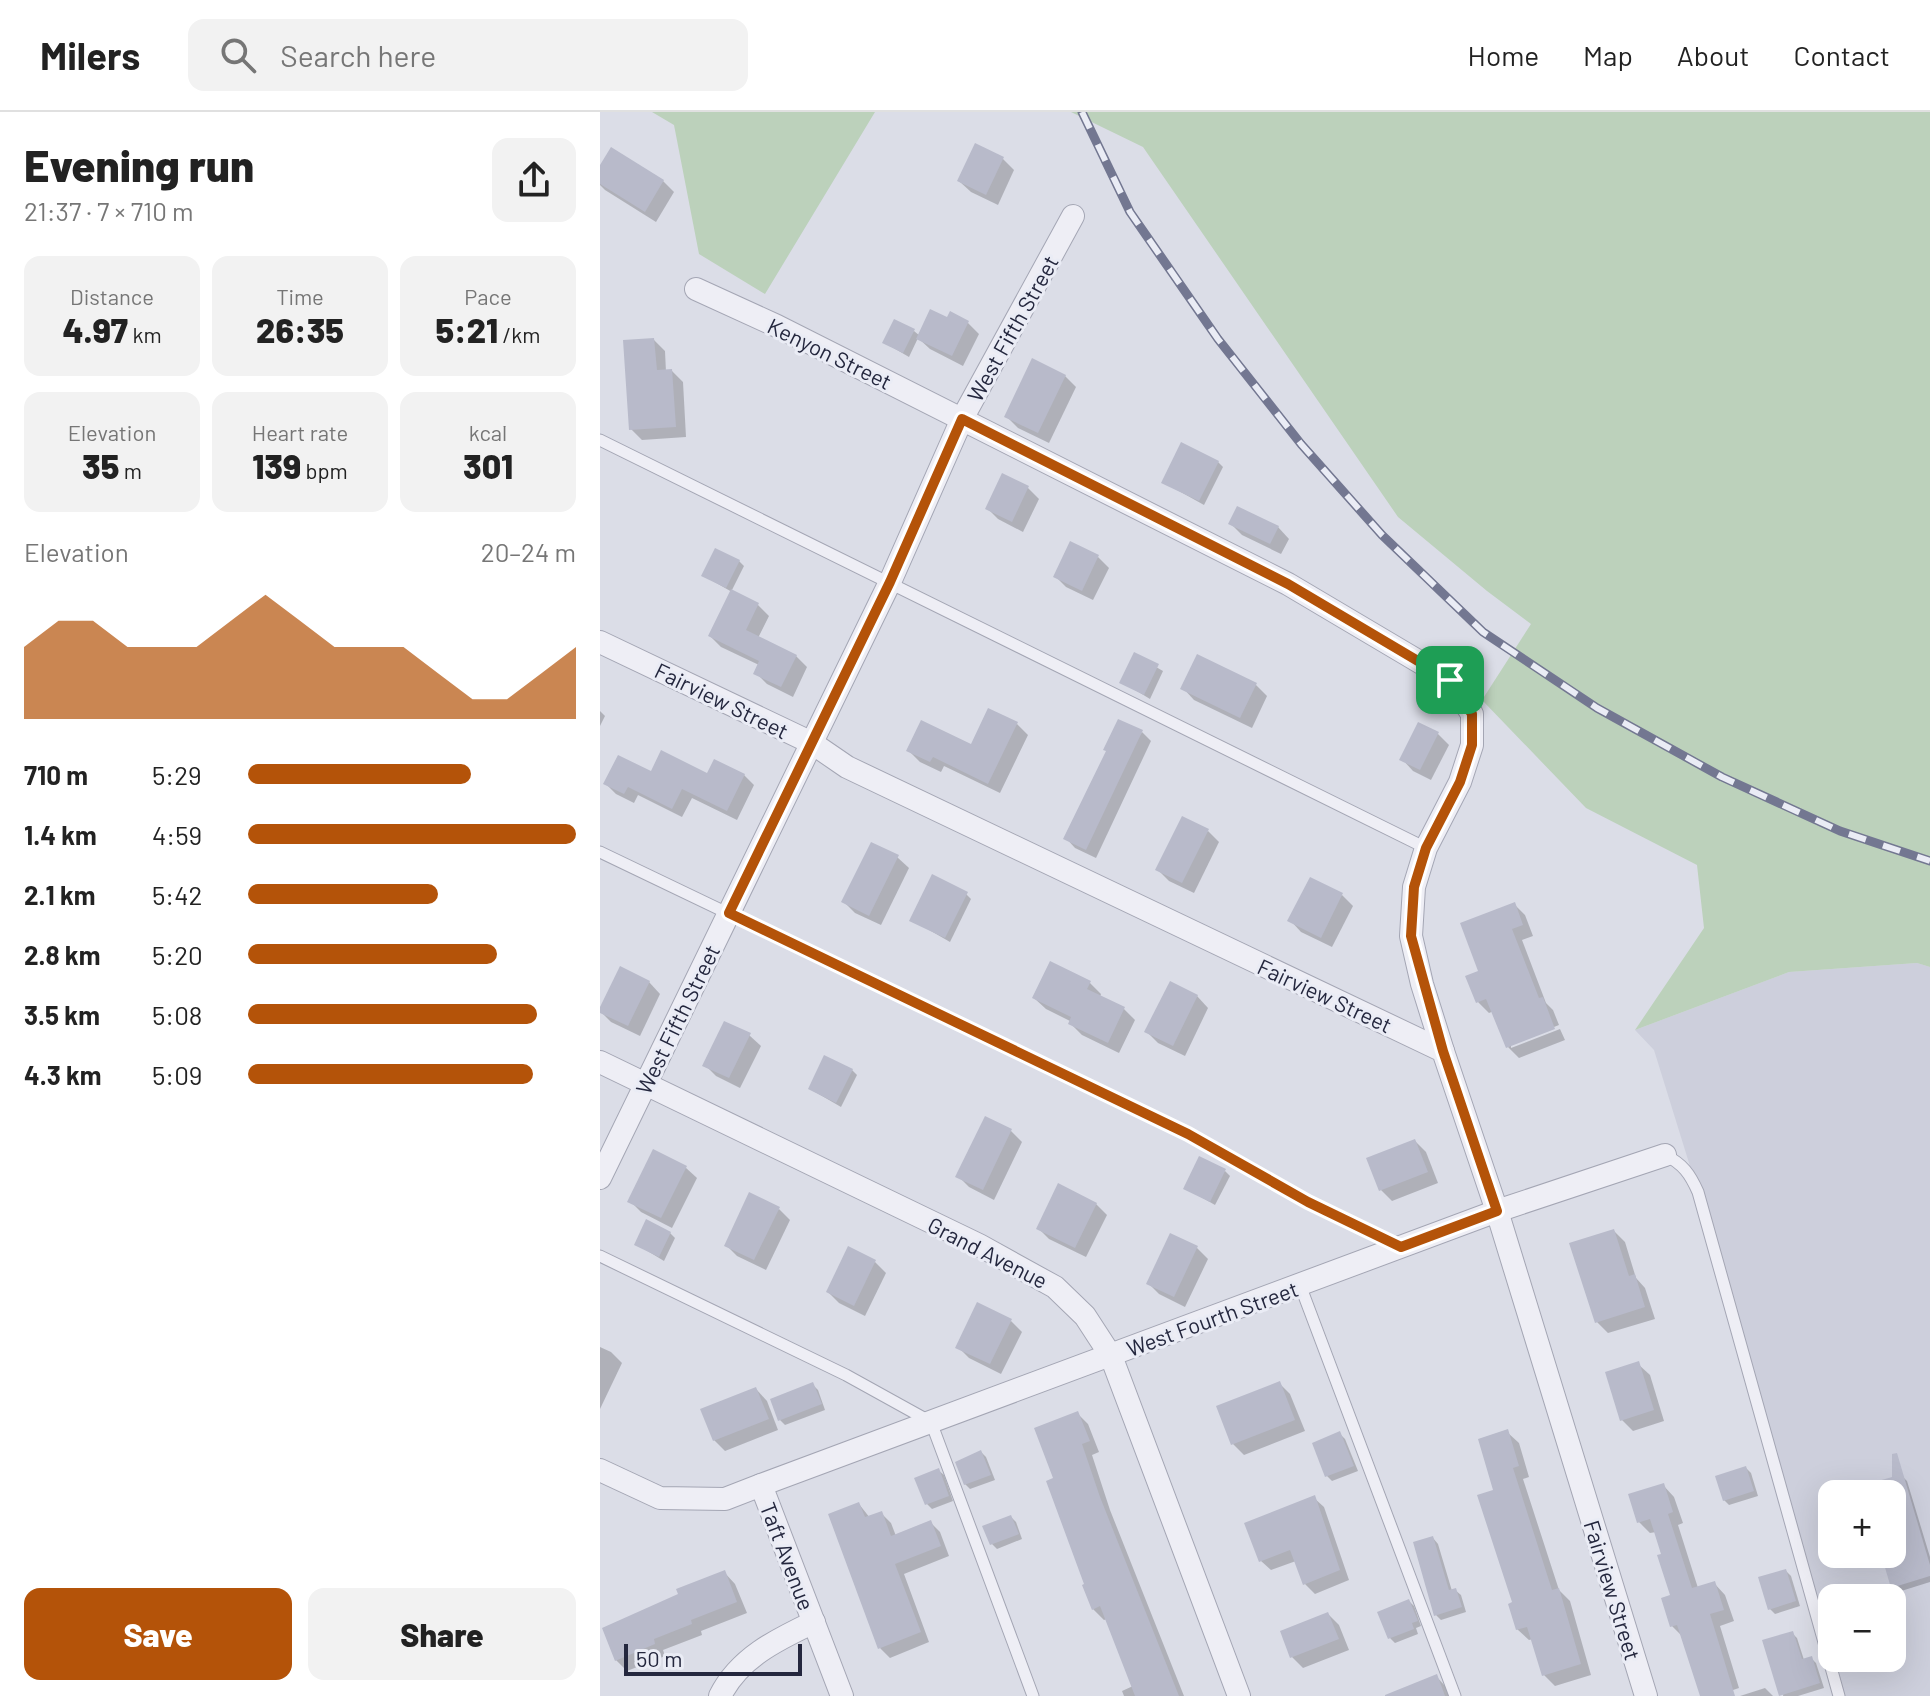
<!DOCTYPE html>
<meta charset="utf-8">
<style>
:root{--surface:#fff;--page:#f2f2f2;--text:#222;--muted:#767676;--line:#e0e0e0;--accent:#b45309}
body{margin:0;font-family:Barlow,sans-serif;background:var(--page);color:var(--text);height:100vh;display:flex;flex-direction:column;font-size:30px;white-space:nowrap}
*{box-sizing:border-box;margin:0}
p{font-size:26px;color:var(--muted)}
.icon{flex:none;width:44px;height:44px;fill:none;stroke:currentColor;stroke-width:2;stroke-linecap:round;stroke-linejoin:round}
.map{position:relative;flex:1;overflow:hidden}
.panel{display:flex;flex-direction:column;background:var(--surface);width:600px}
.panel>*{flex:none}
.fabs{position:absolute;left:1218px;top:1368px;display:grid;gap:16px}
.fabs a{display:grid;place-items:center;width:88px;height:88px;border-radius:16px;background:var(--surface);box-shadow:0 8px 32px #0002;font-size:40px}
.scale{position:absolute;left:24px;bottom:20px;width:178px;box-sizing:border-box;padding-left:8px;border:4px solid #24273e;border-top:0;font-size:22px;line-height:28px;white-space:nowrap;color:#24273e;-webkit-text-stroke:6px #eaecf5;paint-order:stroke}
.pin{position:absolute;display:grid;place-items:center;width:68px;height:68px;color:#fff;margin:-34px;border-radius:16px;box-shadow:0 4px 12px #0006}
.round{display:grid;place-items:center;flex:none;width:84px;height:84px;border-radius:16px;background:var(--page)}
.summary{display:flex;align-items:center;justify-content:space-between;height:136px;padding:0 24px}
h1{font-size:44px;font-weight:800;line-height:60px}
.metrics{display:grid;grid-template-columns:repeat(3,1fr);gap:12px;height:136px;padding:8px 24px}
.metrics div{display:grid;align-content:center;border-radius:16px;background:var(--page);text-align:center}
.metrics b{font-size:34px;font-weight:800}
.metrics small{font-size:22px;font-weight:400}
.metrics p{font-size:22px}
.chart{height:224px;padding:16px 24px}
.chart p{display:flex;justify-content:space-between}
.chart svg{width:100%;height:144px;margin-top:8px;fill:var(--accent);opacity:.7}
.primary-button{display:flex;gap:16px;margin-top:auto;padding:16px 24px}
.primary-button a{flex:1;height:92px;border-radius:16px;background:var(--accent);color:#fff;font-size:32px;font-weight:800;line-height:92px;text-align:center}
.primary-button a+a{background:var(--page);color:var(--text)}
ul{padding:0 24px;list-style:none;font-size:26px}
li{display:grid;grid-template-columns:128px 96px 1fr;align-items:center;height:60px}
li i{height:20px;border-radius:10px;background:var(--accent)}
header{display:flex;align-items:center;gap:48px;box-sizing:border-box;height:112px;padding:0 40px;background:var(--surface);border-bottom:2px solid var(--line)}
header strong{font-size:38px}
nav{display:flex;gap:44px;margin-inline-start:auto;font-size:28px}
.search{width:560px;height:72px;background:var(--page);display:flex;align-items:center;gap:20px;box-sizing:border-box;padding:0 28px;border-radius:16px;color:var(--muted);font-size:30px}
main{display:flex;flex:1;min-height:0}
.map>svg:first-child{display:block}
.built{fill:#cdcfdc;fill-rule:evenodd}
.green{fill:#bcd1bb}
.shadow{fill:#0003}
.building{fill:#b8baca}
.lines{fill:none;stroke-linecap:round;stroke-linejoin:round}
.service-casing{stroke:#a4a6b4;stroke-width:13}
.minor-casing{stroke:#a4a6b4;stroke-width:24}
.service{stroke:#eeeef5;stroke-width:11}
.minor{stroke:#eeeef5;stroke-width:22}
.rail-casing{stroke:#737791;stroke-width:9}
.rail{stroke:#eaecf5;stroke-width:6;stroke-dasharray:18;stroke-linecap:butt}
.route-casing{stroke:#fff;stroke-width:16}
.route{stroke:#b45309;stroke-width:10}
.labels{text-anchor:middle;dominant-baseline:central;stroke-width:6;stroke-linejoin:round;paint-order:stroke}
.street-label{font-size:22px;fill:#24273e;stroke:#eaecf5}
</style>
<header>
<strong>Milers</strong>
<div class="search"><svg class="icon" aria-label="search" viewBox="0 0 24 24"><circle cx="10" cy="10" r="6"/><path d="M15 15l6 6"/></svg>Search here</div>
<nav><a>Home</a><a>Map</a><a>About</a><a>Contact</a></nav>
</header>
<main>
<section class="panel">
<div class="summary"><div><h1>Evening run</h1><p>21:37 · 7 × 710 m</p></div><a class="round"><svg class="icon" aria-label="share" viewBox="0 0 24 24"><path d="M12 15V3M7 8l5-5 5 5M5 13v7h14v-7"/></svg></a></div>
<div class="metrics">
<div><p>Distance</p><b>4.97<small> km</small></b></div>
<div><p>Time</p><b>26:35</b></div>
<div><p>Pace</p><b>5:21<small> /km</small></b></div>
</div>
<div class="metrics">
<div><p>Elevation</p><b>35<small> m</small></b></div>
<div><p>Heart rate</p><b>139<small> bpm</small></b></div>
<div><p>kcal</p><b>301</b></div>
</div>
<div class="chart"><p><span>Elevation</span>20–24 m</p>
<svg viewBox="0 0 160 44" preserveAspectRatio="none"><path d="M0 44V22L10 14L20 14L30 22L40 22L50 22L60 14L70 6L80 14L90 22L100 22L110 22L120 30L130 38L140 38L150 30L160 22V44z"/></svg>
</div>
<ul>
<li><b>710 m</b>5:29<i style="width:68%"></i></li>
<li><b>1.4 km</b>4:59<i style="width:100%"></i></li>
<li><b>2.1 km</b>5:42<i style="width:58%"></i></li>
<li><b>2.8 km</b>5:20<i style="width:76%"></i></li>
<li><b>3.5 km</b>5:08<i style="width:88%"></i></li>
<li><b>4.3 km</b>5:09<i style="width:87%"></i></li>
</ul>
<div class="primary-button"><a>Save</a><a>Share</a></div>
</section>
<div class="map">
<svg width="1330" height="1584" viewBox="0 0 1330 1584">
<rect width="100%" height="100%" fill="#dbdde7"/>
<path class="built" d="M1317,851l13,4v729h-91l-141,-504 -44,-142 -19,-20 154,-58zM1232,1382h60v60h-60zM1232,1486h60v60h-60z"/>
<g class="green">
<path d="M52,0h223l-110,182 -66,-40 -25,-129z"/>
<path d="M471,0h859v855l-13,-4 -128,9 -154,58 69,-102 -7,-63 -111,-57 -104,-108 49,-76 -44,-33 -89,-74 -255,-370z"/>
</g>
<g class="shadow">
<path d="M376,34l27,13 11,11 -16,35 -27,-13 -12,-11z"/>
<path d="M0,57l63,12 11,11 -18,30 -51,-32 -5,-5z"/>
<path d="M348,208l20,3 11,11 -16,32 -33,-17 -12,-11 -9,19 -24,-14 29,-12 6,5z"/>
<path d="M54,228l11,11 1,21 6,-1 11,11 3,55 -44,3 -11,-11z"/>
<path d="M465,264l11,11 -27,56 -31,-15 -12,-12z"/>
<path d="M618,350l5,5 -19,38 -41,-23z"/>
<path d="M403,364l25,12 11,11 -16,33 -25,-13 -11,-11z"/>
<path d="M631,412l47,3 11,12 -8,15 -39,-19z"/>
<path d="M498,445l11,11 -16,32 -27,-13 -11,-11z"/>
<path d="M139,449l5,5 -13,26 27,13 11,11 -11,22 38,18 11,11 -14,30 -26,-13 -11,-11 3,-8 -38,-18 -11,-11 22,-44 -28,-16z"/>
<path d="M535,543l28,16 -13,28 -28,-17z"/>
<path d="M656,573l11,11 -15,32 -58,-28 -11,-12z"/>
<path d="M0,599l5,5 -5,10z"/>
<path d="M417,612l11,11 -28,58 -56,-27 -3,6 -21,-10 -12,-12 63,-3z"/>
<path d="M542,620l9,9 -55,117 -21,-10 -9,-10z"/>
<path d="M837,621l12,12 -18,35 -18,-9 -11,-12z"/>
<path d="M52,662l92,1 10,10 -17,35 -45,-22 -10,19 -44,-22 -4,8 -18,-9 -10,-10z"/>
<path d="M608,719l11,11 -25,51 -25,-12 -11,-11z"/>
<path d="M297,745l12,11 -28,57 -26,-12 -11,-11z"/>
<path d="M366,782l5,5 -21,43 -38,-22z"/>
<path d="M742,783l11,11 -21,41 -31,-15 -11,-12z"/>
<path d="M914,792l11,11 8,21 -11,4 24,63 7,7 6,15 -48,19v4l49,-19 5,11 -46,18 -11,-11 -14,-36 -5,2 -11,-11 3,-30z"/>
<path d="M451,852l39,19 11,11 -1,3 24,12 11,11 -16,33 -37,-18 -11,-11 1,-2 -26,-13 -12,-11z"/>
<path d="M49,870l11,12 -20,42 -29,-14 -11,-11z"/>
<path d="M597,884l11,12 -23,48 -27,-13 -11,-11z"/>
<path d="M149,923l12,11 -21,42 -24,-12 -11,-11z"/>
<path d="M252,958l5,5 -16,32 -31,-18z"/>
<path d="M386,1007l25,12 11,11 -28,58 -25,-13 -11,-11z"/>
<path d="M815,1029l11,11 12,31 -46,18 -11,-11z"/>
<path d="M85,1055l12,11 -25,50 -31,-16 -11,-11z"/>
<path d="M625,1059l5,5 -15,29 -30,-17z"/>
<path d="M496,1092l11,11 -21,42 -37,-18 -11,-11z"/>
<path d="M179,1097l11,11 -24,50 -29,-14 -11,-11z"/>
<path d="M1014,1119l11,11 11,36 9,10 10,31 -47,14 -11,-11z"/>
<path d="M70,1121l5,5 -11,23 -28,-17z"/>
<path d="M571,1124l26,12 11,11 -23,48 -26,-13 -11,-11z"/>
<path d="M275,1150l11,11 -21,43 -26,-13 -11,-11z"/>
<path d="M411,1209l11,11 -21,42 -32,-16 -11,-11z"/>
<path d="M0,1235l11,5 11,11 -22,46z"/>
<path d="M1038,1252l12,11 14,46 -31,10 -11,-11z"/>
<path d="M679,1271l11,11 15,37 -61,24 -11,-11z"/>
<path d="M213,1273l5,5 7,20 -40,15 -5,-5z"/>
<path d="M156,1277l11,12 11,29 -53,21 -11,-11z"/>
<path d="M477,1301l11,11 11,28 -7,3 18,55 74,186h-60l-2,-5 11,-5 -26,-67 -3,1 -11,-11 -37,-130z"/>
<path d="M907,1320l12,11 10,34 -6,2 36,111 11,11 21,74 -36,11 -11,-11 -11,-36 -4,1 -12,-11 -21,-138z"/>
<path d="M740,1322l5,5 13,32 -26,10 -5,-5z"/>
<path d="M381,1340l5,5 9,23 -25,9 -5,-5z"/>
<path d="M1146,1356l5,5 7,23 -29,9 -5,-5z"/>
<path d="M338,1358l6,5 9,26 -21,8 -5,-5z"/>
<path d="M1302,1364l5,5 23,76v25l-32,10 -6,-5 -9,-33h9v-60h-27z"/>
<path d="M1063,1373l11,12 9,26 -5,2 20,63 16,-5 11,12 9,26 -14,5 19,62 -24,8h-6l-26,-59 -11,-11v-29l-16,-65 -6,1 -11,-11z"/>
<path d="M714,1386l10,9 25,73 -34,14 -10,-10 -9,-23 -25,9 -10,-9z"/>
<path d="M259,1392l11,14 11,-5 10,10 5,13 34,-14 10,10 9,24 -45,18 25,68 -39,16 -10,-10z"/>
<path d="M411,1405l5,5 6,17 -25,10 -5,-5z"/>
<path d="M833,1426l5,6 14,47 3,-1 6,5 5,17 -25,8 -5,-5z"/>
<path d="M1186,1459l5,5 9,30 -25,8 -5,-5z"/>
<path d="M124,1460l11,12 12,29 -46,18 1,4 -39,15 2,6 -38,15 -11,-11z"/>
<path d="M809,1489l5,5 7,20 -5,2 2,6 -23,9 -5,-5z"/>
<path d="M728,1502l11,11 10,25 -46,18 -11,-11z"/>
<path d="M1192,1521l5,5 7,22 7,-2 5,5 8,25 -26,8h-15z"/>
<path d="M836,1564l9,10 4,10h-38z"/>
<path d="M1165,1576l8,8h-33z"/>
</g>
<g class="building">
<path d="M375,31l29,14 -18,38 -29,-14z"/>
<path d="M11,35l53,33 -19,32 -45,-28v-19z"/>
<path d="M330,197l17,8 3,-6 19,10 -17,35 -36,-17z"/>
<path d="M294,207l21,10 -12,24 -21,-10z"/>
<path d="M54,226l3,32 15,-1 4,58 -47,3 -6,-90z"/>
<path d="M432,246l34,17 -28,58 -34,-16z"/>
<path d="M581,330l38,19 -20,40 -38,-18z"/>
<path d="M402,361l27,13 -17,36 -27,-13z"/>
<path d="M637,394l42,20 -9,18 -42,-20z"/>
<path d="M470,429l29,14 -17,36 -29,-14z"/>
<path d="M115,436l25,12 -14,28 -25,-12z"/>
<path d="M131,477l28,14 -13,27 51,25 -16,32 -28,-13 6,-13 -51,-25z"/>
<path d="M534,540l25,12 -15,31 -25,-12z"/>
<path d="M597,542l60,29 -17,35 -60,-29z"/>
<path d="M388,596l30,14 -30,62 -55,-27 -3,5 -24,-11 15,-31 50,24z"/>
<path d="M518,607l25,11 -57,120 -23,-11 43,-88 -3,-1z"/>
<path d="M818,610l21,10 -19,38 -21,-10z"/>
<path d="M61,638l46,23 7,-14 31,15 -18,37 -45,-22 -10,20 -44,-22 -4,7 -21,-10 15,-29 33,16z"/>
<path d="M582,704l27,13 -27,54 -27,-13z"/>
<path d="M271,730l28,13 -30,61 -28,-14z"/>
<path d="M332,762l36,18 -23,46 -36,-17z"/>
<path d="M710,765l33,16 -22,45 -34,-17z"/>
<path d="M915,790l8,23 -11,4 27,69 4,-1 12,32 -49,19 -20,-49 -10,4 -11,-27 13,-5 -18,-48z"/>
<path d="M450,849l41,20 -4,8 38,18 -17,36 -40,-19 3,-7 -39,-19z"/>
<path d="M20,854l30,15 -22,45 -28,-13v-6z"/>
<path d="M570,869l28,14 -25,51 -29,-14z"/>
<path d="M124,909l27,12 -22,45 -27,-12z"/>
<path d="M224,943l29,14 -17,34 -28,-14z"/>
<path d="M385,1004l27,13 -29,61 -28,-13z"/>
<path d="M815,1027l13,33 -49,19 -13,-33z"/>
<path d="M53,1037l34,17 -26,52 -34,-16z"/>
<path d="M599,1044l27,13 -16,33 -27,-13z"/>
<path d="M458,1071l39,20 -22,45 -39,-19z"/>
<path d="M149,1080l31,15 -26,53 -30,-14z"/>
<path d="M46,1107l25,13 -12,25 -25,-12z"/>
<path d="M1014,1117l15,47 6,-2 10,33 -50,16 -26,-80z"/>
<path d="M570,1121l28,13 -24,51 -28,-13z"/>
<path d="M248,1134l28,14 -22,46 -28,-14z"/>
<path d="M377,1190l35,17 -22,45 -35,-16z"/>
<path d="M1039,1249l15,49 -34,11 -15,-49z"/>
<path d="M680,1269l15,39 -64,25 -15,-39z"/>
<path d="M213,1270l9,22 -44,17 -8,-22z"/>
<path d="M156,1275l13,32 -56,22 -13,-32z"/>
<path d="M478,1299l12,30 -8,3 18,53 79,199h-44l-35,-90 -8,4 -10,-25 2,-1 -38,-103 7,-3 -19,-50z"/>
<path d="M908,1317l11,37 -6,2 39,122 7,-2 22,76 -39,12 -15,-49 -11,3 -8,-26 4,-2 -35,-107 16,-5 -15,-51z"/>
<path d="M740,1319l14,35 -29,11 -13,-34z"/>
<path d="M381,1338l10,25 -27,10 -9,-23z"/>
<path d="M1297,1341l33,112v11l-39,12 -10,-34h11v-60h-40l-1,-5 41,-12v-23z"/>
<path d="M1146,1354l8,25 -31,10 -8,-25z"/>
<path d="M339,1356l10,28 -24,9 -11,-27z"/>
<path d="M1064,1371l9,29 -5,2 24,74 23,-7 9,29 -14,4 25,82h-35l-23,-71 -7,2 -9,-29 9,-3 -13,-40 4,-1 -11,-35 -13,4 -9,-29z"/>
<path d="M715,1383l25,75 -37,15 -13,-35 -31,12 -15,-39z"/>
<path d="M259,1390l6,15 17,-6 9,25 40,-16 10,26 -46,18 26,68 -43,17 -50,-135z"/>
<path d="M411,1403l8,19 -29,11 -8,-19z"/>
<path d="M833,1424l16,54 7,-2 6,19 -28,9 -21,-74z"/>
<path d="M1186,1457l10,32 -28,9 -10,-33z"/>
<path d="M125,1458l12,32 -46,18 1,4 -38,15 1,5 -40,17 -13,-33 76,-34 -2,-5z"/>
<path d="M809,1487l9,22 -6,2 2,6 -26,10 -11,-27z"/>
<path d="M728,1500l11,27 -49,19 -10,-27z"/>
<path d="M1193,1519l9,28 10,-3 8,27 -41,13 -17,-56z"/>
<path d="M837,1562l8,22h-60v-1z"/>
</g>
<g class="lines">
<defs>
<g id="service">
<path d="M0,328l826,408"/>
<path d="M0,740l588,282 120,68 91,44"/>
<path d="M1065,1043c18,9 25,19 33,37l141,504"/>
<path d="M0,1144l246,119 85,47 102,274"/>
<path d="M700,1173l155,411"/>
</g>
<g id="minor">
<path d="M96,177l81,37 511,258 162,96 22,34v31l-12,37 -34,66 -12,39 -3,49 11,48 21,67"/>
<path d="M0,530l212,101 35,24 596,284 54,160 149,485"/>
<path d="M0,950l379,183 76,42 30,29 26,40 128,340"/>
<path d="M0,1066l290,-596 72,-163 111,-203"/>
<path d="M0,1358l60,28 65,1 36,-14 81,211"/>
<path d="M161,1373l736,-274 168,-56"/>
<path d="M120,1584c19,-38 56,-56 94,-74"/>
</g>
</defs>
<use href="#service" class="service-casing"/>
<use href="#minor" class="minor-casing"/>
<use href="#service" class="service"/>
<use href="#minor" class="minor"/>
<defs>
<path id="rail" d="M482,0l48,100 88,127 83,105 81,91 101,97 114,76 125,69 118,54 90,30"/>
</defs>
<use href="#rail" class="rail-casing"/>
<use href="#rail" class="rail"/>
</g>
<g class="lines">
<defs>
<path id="route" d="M362,307l326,165 162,96 22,34v31l-12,37 -34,66 -12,39 -3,49 32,115 54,160 -96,36 -93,-45 -120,-68 -459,-221 161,-331z"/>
</defs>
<use href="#route" class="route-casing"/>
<use href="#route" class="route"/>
</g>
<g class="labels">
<g class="street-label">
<text transform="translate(412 216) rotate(-61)">West Fifth Street</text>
<text transform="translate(230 241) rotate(26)">Kenyon Street</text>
<text transform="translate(122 588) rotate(26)">Fairview Street</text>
<text transform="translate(725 883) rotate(25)">Fairview Street</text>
<text transform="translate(77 907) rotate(-64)">West Fifth Street</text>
<text transform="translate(388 1140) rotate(27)">Grand Avenue</text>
<text transform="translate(612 1206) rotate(-20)">West Fourth Street</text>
<text transform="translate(188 1444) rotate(69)">Taft Avenue</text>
<text transform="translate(1013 1478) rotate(73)">Fairview Street</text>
</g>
</g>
</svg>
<div class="fabs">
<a>+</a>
<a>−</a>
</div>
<div class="scale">50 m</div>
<div class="pin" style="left:850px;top:568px;background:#1e9e55"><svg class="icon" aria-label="arrive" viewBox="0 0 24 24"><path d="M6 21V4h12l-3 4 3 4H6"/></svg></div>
</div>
</main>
